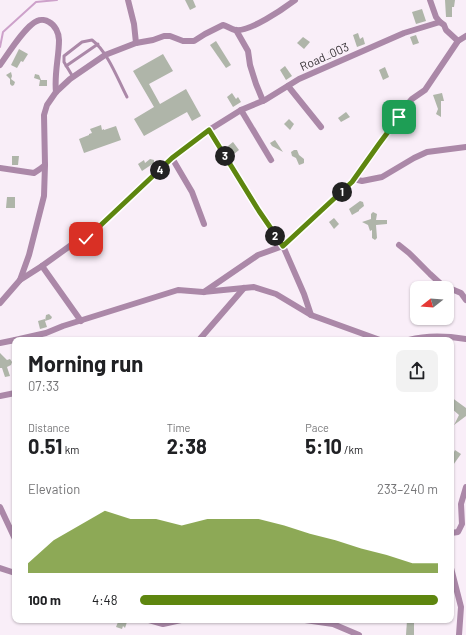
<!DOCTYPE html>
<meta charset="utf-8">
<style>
:root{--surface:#fff;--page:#f2f2f2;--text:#202124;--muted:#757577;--accent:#5e860f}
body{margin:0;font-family:Barlow,sans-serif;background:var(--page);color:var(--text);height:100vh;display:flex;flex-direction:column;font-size:15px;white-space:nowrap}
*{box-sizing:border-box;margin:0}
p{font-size:13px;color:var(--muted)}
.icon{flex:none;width:22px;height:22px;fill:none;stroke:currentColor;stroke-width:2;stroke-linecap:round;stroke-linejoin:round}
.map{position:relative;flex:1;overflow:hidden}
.drawer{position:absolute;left:12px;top:337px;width:442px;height:286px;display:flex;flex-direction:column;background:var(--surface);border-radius:8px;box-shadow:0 1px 3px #0004}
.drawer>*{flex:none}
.needle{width:26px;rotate:253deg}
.fabs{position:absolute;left:410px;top:281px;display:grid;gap:8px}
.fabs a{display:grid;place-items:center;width:44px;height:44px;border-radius:8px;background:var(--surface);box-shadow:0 1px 3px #0004;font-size:20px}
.pin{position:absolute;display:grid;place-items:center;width:34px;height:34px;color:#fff;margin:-17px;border-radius:8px;box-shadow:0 2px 6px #0006}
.km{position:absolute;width:20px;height:20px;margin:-10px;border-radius:50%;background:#222;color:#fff;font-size:11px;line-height:20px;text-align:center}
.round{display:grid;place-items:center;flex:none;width:42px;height:42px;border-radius:8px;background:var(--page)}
.summary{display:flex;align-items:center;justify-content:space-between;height:68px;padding:0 16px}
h1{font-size:22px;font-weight:700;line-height:30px}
.stats{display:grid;grid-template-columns:repeat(3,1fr);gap:6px;height:68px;padding:4px 16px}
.stats div{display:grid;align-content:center}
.stats b{font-size:20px;font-weight:700}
.stats small{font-size:11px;font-weight:400}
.stats p{font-size:11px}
.chart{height:112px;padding:8px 16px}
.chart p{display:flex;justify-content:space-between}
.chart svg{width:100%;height:72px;margin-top:4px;fill:var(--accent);opacity:.7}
ul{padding:0 16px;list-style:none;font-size:13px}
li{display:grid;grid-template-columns:64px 48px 1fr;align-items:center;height:30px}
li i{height:10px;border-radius:5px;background:var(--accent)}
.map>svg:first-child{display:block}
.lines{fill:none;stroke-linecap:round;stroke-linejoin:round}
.stream{stroke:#cda1ca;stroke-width:2}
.building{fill:#afb5a9}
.service{stroke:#ab88a8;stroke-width:3}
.minor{stroke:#ab88a8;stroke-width:6}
.route-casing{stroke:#fff;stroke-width:8}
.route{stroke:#5e860f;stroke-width:5}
.labels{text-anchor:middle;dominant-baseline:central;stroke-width:3;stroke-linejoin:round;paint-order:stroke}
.street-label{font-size:12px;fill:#393438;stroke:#f9eef8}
</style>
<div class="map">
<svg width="466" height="635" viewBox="0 0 466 635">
<rect width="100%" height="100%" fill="#f9eef8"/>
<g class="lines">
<path class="stream" d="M0,47l3,-15 33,-30 21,-2"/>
</g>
<g class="building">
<path d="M185,0h8l3,7 -6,3z"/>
<path d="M445,0h10l-1,7h-2v10h-6z"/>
<path d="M422,9l4,12 -10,3 -4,-12z"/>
<path d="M358,33l2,6 3,-2 2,7 -8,3 -4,-12z"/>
<path d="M416,35l3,8 -6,2 -3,-8z"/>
<path d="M303,37l7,5 -6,7 -7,-6z"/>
<path d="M216,41l15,24 -5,3 -16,-23z"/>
<path d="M335,47l3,5 -7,5 -3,-5z"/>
<path d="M19,49l9,5 -5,8 -2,-1 -4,7 -6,-3z"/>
<path d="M163,54l10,17 -24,13 11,20 26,-15 15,27 -9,5 -5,-9 -43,24 -10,-17 20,-12 -21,-36z"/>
<path d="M285,66l7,10 -6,4 -6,-10z"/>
<path d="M385,67l4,10 -6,3 -4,-10z"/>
<path d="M11,72l1,4 -1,3 4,3 -1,3 -2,1 -2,-2v-5l-4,-4z"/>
<path d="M35,74l4,1 2,5h6v6h-8l1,-6 -6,-2z"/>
<path d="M232,93l4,6 2,-2 3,5 -8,5 -6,-10z"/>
<path d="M442,93l2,8h-3v16l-5,-3 2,-5 -5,-14z"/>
<path d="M387,110l5,4 -5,6 -5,-4z"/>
<path d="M346,112l4,5 -9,5 -3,-4z"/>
<path d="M289,119l5,5 -4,6 -6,-6z"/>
<path d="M101,125l1,5 2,-1v1l12,-4 5,14 -37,13 -5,-14 10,-4v-1l3,-1 -2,-4z"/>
<path d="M275,140l8,12 -11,-6 -2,-3z"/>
<path d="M233,142l6,8 -5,4 -6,-8z"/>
<path d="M294,150h3l2,5 5,4v4l-2,1 -3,1 -3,-7 -4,-2 -1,-4z"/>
<path d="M12,156h7l-1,9h-6z"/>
<path d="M150,159l4,1v3l-12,8 -4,-7 6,-4 1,3z"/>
<path d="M7,197h8v11h-9z"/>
<path d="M360,201l3,1 1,4 -5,4v1l-7,4 -3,-6z"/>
<path d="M373,212l4,2 -1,6h11v4l-11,1 1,13 -2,2 -3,-2v-8l-2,1 -2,-6 -6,-3 9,-3v-5z"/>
<path d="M334,218l5,6 -5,5 -5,-7z"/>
<path d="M49,314l3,3 -1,2 -6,2 2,6 -7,2 -2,-8 7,-2v2l1,-6z"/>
<path d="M0,353l7,7 3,-1 2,3 -1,3 -4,2 3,9 -5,1 -3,-9h-2z"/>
<path d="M451,397l15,11v8l-12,9 5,-10 -8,-7z"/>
<path d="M455,450l6,4 -10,14v-10z"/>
<path d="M115,620l12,2 -2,6 -2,-2 -1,3 -6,-2 2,-5z"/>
<path d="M407,620h7v15h-8z"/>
</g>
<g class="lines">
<g class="service">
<path d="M66,66l32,-22"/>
<path d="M73,77l-9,-15v-6l18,-14 10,-2c16,12 26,40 35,57"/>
</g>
<g class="minor">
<path d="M128,0l6,24 2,19"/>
<path d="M430,0l6,17 4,5"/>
<path d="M236,30l12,21 2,14 6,19 7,17"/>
<path d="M0,65c8,-11 25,-39 37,-44 4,-2 9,-1 12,1 6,3 10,11 10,18 0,17 -5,34 -3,52"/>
<path d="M288,86l33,41"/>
<path d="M241,110l30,50"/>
<path d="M172,158l20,34 12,32"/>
<path d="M0,168l34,5 6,-4 5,-4 -1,-50 3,-10 9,-13 14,-13 35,-24 31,-12 17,-3 11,-4h6l13,5h11l11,-7 18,-9c4,1 8,4 12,5 15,2 48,-21 60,-30"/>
<path d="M354,179l8,2 20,-4 32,-19 13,-6 39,-5"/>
<path d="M399,245l10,8 21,21 12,11 19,8 5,7"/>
<path d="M42,266l39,55"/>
<path d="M20,280l9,-25 15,-59 1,-31"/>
<path d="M204,292l54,-37 25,-9 69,-64 27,-38 20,-27 6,-10 7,-8 13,-9 33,-49 8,-5"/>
<path d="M0,303l20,-23 22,-14 32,-23 12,-4 86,-81 37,-28 32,-20 24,-10 34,-21 105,-46 36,-11 4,3 2,5 12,11"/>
<path d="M311,315l69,25"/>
<path d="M15,340l31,-7 17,-7 115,-36 25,2 51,-5 22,7 35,21 -7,-21 -21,-48 -24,-35 -50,-81"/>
<path d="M199,340l45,-52"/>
<path d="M409,340c18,-5 38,-4 57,-1"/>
<path d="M0,343l15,-3"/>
<path d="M0,396l15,-3"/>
<path d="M0,507l15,32"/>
<path d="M451,533l7,-1 4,-8 -1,-20 5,-17"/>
<path d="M0,568l15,5"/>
<path d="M451,568l10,39 -2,28"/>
<path d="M149,620l14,4 18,-4"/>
<path d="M305,620l28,4 26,11"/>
</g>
</g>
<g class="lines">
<defs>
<path id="route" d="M86,239l86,-81 37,-28 50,81 24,35 69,-64 27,-38 20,-27"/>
</defs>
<use href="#route" class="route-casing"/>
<use href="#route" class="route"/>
</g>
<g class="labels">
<g class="street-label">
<text transform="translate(324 56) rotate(-24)">Road_003</text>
</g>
</g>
</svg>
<div class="fabs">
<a><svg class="needle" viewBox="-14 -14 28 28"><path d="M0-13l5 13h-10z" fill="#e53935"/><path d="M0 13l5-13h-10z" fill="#757577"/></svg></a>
</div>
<div class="pin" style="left:399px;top:117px;background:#1e9e55"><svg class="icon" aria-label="arrive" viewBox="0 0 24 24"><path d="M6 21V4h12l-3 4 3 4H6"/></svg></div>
<div class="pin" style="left:86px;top:239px;background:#d93025"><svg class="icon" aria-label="check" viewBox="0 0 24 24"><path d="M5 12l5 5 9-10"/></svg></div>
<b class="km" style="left:342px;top:192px">1</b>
<b class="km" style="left:275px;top:236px">2</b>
<b class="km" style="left:225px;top:156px">3</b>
<b class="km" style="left:160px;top:170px">4</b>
<section class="drawer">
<div class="summary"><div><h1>Morning run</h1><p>07:33</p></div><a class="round"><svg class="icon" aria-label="share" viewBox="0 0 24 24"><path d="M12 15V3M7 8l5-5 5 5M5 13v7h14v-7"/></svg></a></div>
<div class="stats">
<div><p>Distance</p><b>0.51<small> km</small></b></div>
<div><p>Time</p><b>2:38</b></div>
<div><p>Pace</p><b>5:10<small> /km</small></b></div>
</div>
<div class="chart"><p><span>Elevation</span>233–240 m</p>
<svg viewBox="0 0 160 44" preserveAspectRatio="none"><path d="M0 44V38L10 24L20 15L30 6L40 11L50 11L60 15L70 11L80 11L90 11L100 15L110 20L120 24L130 29L140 33L150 38L160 38V44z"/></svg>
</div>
<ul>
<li><b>100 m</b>4:48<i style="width:100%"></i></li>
</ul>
</section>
</div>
